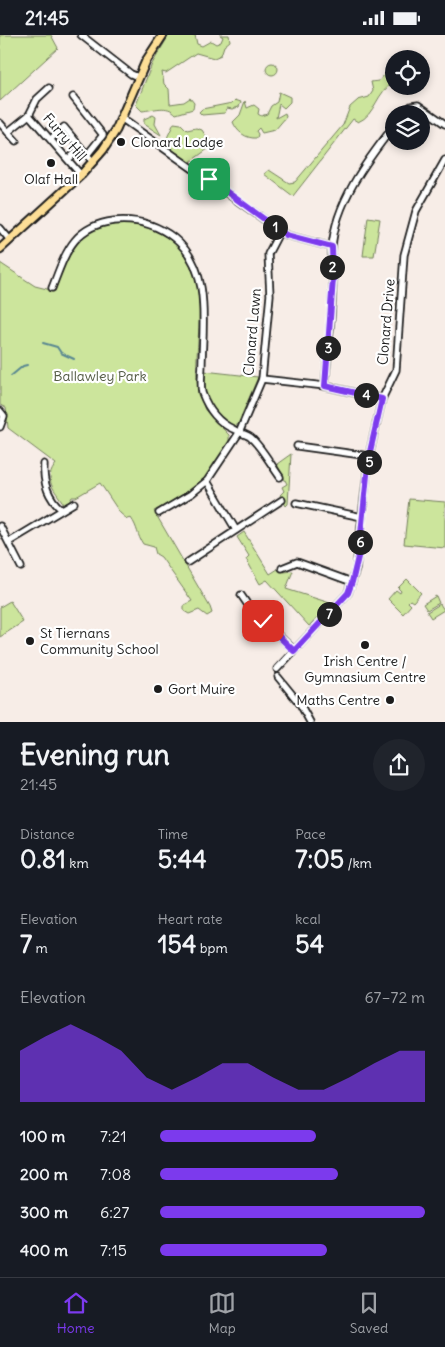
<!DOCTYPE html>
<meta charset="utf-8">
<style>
:root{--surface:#171b24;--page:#20242c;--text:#f1f3f6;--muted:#9ea1a6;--line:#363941;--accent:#7c3aed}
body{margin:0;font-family:Delius,sans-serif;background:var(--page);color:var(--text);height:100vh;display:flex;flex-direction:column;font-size:19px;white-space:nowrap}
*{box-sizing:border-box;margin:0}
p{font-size:16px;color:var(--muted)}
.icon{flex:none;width:28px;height:28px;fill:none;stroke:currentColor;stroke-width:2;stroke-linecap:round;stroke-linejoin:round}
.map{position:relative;height:687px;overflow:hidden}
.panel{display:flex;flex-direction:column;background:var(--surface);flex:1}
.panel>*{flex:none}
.fabs{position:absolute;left:385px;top:15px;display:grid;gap:10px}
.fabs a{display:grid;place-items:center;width:45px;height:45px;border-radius:50%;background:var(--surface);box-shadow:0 2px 8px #0003;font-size:25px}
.pin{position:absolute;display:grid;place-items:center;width:42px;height:42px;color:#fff;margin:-21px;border-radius:10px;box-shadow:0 2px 8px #0006}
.km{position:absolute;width:25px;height:25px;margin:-12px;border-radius:50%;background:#222;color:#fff;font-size:14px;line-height:25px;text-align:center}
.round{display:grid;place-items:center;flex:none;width:52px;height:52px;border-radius:26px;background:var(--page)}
.head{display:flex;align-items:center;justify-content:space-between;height:85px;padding:0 20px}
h1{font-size:28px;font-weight:800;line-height:38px}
.figures{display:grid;grid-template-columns:repeat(3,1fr);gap:8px;height:85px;padding:5px 20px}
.figures div{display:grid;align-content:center}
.figures b{font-size:25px;font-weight:800}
.figures small{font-size:14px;font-weight:400}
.figures p{font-size:14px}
.chart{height:140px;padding:10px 20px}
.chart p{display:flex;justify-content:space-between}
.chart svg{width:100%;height:90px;margin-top:5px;fill:var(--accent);opacity:.7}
ul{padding:0 20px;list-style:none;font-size:16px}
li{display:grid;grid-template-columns:80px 60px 1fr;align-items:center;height:38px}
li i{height:12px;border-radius:6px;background:var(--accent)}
.status{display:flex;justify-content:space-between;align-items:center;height:35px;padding:0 25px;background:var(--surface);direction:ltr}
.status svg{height:14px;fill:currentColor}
.tab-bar{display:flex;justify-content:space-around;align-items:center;height:70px;border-top:1px solid var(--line);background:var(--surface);font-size:14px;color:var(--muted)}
.tab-bar a{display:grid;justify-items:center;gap:2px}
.tab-bar .active{color:var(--accent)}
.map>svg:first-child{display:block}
.green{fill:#cce59c;stroke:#74805c}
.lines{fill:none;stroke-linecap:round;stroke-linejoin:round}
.stream{stroke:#598791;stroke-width:2}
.minor-casing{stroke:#1c1c1c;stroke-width:9}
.major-casing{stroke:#1c1c1c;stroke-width:11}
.minor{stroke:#fff;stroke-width:5.5}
.major{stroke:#fdde96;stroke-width:7}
.route-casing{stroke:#fff;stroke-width:10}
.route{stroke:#7c3aed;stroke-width:6}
.poi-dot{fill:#1c1c1c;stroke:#fff;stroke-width:2}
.labels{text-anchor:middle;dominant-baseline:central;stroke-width:4.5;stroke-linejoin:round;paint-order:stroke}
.street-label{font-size:14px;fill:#1c1c1c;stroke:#fff}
.poi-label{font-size:14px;fill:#1c1c1c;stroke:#fff;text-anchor:start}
.park-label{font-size:14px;fill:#515842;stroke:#fff}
</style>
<div class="status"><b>21:45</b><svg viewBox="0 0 49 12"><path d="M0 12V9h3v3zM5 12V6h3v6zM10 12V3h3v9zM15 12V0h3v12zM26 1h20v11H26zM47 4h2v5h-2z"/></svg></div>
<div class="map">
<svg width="445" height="687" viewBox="0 0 445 687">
<rect width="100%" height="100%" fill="#f7ede7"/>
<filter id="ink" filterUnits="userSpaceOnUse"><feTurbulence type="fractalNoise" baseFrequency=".02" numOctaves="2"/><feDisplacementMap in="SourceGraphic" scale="10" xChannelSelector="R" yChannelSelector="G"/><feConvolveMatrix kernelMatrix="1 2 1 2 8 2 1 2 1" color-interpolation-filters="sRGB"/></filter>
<g filter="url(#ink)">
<g class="green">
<path d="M0,0h51l7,13 -58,53z"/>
<path d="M169,0h26l2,9 5,2 9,-5 5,3 5,-2 2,-5 -3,-2h9l1,6 -6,5 -3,9 -7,3 -18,-5 -30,20 -4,-1 2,12 5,5 1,15 14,-2 6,-4 4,5 -1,6 -17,5c-9,-10 -22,-4 -34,-3l-6,-6 16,-41z"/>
<circle cx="272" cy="34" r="6"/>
<path d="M394,36v12c-18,8 -18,32 -36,39l-5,-3 -60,77 -29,-22 5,-4 20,13 6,-1 48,-57 7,-18 8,-7 11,-3 4,-6 -2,-9 8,-1 6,-7z"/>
<path d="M279,57l11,5v5l-6,6 -5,-4 -3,14 9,-5 1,4 -11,13 -13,3 -3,-5 -3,3 2,3 -1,4c-11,1 -20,-6 -24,-16l7,-7 5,-14 2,7 7,-3 5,4 -1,5 3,2 6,-2 4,-8 6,-4z"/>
<path d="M235,65l6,2 -2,5 -7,2 -5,-1 -2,5 -23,2 -3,-3 3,-3 30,-6z"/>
<path d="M153,80l3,2 -1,7 6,11 -17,-11v-5z"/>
<path d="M174,88l7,1 6,6 9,-2 6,2 5,8 9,5 -26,19 -24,-17v-5z"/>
<path d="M368,182l12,2 -6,37h-11z"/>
<path d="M124,188c22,2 38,8 54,24 39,40 11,99 21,147l6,16 24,25c4,32 -52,64 -75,76l56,96 2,6 -5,3 -8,-6 -10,4 -5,-3v-6l8,-4 -31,-44 -5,-3 -2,-7 -11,-3c-6,-9 -5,-16 -12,-26l-4,1 -7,-6 -20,-30 -24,14h-4l-3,5 -5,2c-10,-15 -21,-24 -8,-40l-48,-36 -2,-20 -6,-3v-142l35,23 20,5c12,-42 22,-64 69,-68z"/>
<path d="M204,336l54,6 -20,47 -4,3c-20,-11 -33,-32 -30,-56z"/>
<path d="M291,419l-3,50 -2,2 -6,-11 4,-4 -2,-4 5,-3 -10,-20z"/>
<path d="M409,464l36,3v46l-41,-4z"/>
<path d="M244,497l26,42 11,-7 3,5 9,-1 -7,18 44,14 -21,23 -42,-46 -7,4 -14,-25 3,-3 -12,-19z"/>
<path d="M407,544l14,14 -8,9 -3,-2 -2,2 3,3 -8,9 -15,-15 8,-9 4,3 1,-2 -3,-3z"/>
<path d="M436,561l3,7 -12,7 -4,-6z"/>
<path d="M10,566l13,21 -23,15v-30z"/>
<path d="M440,569l4,6 -13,8 -4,-6z"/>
</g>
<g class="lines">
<g class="stream">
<path d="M43,308l14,4 4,6 13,6"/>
<path d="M11,341l12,-10 4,-1"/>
</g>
<defs>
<g id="minor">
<path d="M81,0l50,39 7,3"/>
<path d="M73,62l30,38 -16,20"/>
<path d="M404,79l7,-8 7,-1 27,19"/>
<path d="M29,80l52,60"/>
<path d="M121,83l165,117 46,12"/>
<path d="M0,88l16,18"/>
<path d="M8,97l21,-17 8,-16 12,-11"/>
<path d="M53,102l11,-10 29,35"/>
<path d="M71,122l10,-9"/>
<path d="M0,193l10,12"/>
<path d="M52,253c13,-33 20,-62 62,-67 22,-2 42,3 60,17 37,30 29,83 28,124 0,10 -2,22 0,31 6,16 15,29 31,36 5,3 12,5 17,8 11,9 21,28 30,40"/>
<path d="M262,344l63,7 57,13"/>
<path d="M325,351c3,-35 7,-71 8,-107 0,-10 -2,-21 -1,-31 3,-45 35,-88 62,-122"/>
<path d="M0,376l4,5 -4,11"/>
<path d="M297,411l72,10"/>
<path d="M44,429c-1,17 3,33 17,45"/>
<path d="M207,446l29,49"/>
<path d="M296,468l66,14"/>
<path d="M159,478l32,-19 16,-13 32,-48 23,-54 8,-84 -2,-41 12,-23"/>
<path d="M0,491l21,41"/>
<path d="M9,507l65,-39"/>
<path d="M188,527l94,-62"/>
<path d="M282,533l15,-6 55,20"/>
<path d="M241,560l11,16 42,39"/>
<path d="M277,634l71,-76 8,-24 13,-113 13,-57 14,-29 8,-115 12,-44 29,-51"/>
<path d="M278,642l22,27 10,18"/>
</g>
<path id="major" d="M0,214l81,-74 22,-25 13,-20 30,-69 17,-26"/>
</defs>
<use href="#minor" class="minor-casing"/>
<use href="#major" class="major-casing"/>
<use href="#minor" class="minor"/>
<use href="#major" class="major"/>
</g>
</g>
<g class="lines" filter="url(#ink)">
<defs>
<path id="route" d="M209,144l77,56 46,12 1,32 -8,107 57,13 -13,57 -10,97 -7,29 -4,11 -54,58 -31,-30"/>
</defs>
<use href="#route" class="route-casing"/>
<use href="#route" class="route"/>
</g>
<g class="poi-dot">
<circle cx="121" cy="107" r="5"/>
<circle cx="51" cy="128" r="5"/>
<circle cx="30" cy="606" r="5"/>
<circle cx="365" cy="610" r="5"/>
<circle cx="158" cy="654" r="5"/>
<circle cx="390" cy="665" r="5"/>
</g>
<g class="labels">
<g class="street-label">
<text transform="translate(65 102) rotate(49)">Furry Hill</text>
<text transform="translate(386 287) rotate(-85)">Clonard Drive</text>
<text transform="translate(252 297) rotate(-85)">Clonard Lawn</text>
</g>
<g class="poi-label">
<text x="131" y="107">Clonard Lodge</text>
<text x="51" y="144" text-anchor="middle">Olaf Hall</text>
<text x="40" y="598">St Tiernans<tspan x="40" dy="16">Community School</tspan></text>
<text x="365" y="626" text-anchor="middle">Irish Centre /<tspan x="365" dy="16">Gymnasium Centre</tspan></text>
<text x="168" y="654">Gort Muire</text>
<text x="380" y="665" text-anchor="end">Maths Centre</text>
</g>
<g class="park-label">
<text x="100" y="341">Ballawley Park</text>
</g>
</g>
</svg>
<div class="fabs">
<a><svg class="icon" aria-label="locate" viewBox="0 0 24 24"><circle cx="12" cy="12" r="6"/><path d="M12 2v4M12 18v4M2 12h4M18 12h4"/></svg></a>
<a><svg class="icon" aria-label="layers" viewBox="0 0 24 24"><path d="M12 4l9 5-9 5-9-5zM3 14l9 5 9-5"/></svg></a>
</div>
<div class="pin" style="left:209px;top:144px;background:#1e9e55"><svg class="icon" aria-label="arrive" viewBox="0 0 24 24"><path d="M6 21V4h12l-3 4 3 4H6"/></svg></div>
<div class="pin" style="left:263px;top:586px;background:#d93025"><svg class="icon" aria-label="check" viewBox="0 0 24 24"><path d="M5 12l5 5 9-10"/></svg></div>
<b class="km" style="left:275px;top:192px">1</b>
<b class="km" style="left:332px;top:232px">2</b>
<b class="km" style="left:328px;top:313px">3</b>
<b class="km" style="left:366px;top:360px">4</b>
<b class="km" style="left:369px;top:427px">5</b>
<b class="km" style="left:360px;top:507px">6</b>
<b class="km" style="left:329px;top:579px">7</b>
</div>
<section class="panel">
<div class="head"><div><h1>Evening run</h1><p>21:45</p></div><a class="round"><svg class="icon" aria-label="share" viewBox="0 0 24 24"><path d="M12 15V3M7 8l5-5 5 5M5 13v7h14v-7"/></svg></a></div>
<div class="figures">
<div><p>Distance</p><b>0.81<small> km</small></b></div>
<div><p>Time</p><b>5:44</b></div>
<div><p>Pace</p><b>7:05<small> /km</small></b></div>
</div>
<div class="figures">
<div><p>Elevation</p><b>7<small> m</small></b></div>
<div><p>Heart rate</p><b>154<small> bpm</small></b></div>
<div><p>kcal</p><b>54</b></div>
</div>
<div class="chart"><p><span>Elevation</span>67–72 m</p>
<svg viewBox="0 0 160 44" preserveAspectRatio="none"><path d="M0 44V19L10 12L20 6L30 12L40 19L50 32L60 38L70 32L80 25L90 25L100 32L110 38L120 38L130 32L140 25L150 19L160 19V44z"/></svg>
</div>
<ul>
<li><b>100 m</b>7:21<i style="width:59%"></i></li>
<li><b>200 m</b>7:08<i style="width:67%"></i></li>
<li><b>300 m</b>6:27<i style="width:100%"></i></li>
<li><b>400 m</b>7:15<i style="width:63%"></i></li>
</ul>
</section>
<nav class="tab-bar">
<a class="active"><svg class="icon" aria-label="home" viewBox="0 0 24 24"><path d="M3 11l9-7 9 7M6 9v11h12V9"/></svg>Home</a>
<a><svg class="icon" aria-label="map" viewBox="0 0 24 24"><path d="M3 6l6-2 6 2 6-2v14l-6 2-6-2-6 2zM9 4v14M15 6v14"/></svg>Map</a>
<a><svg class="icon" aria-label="saved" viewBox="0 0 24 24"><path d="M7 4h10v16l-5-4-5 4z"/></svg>Saved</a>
</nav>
